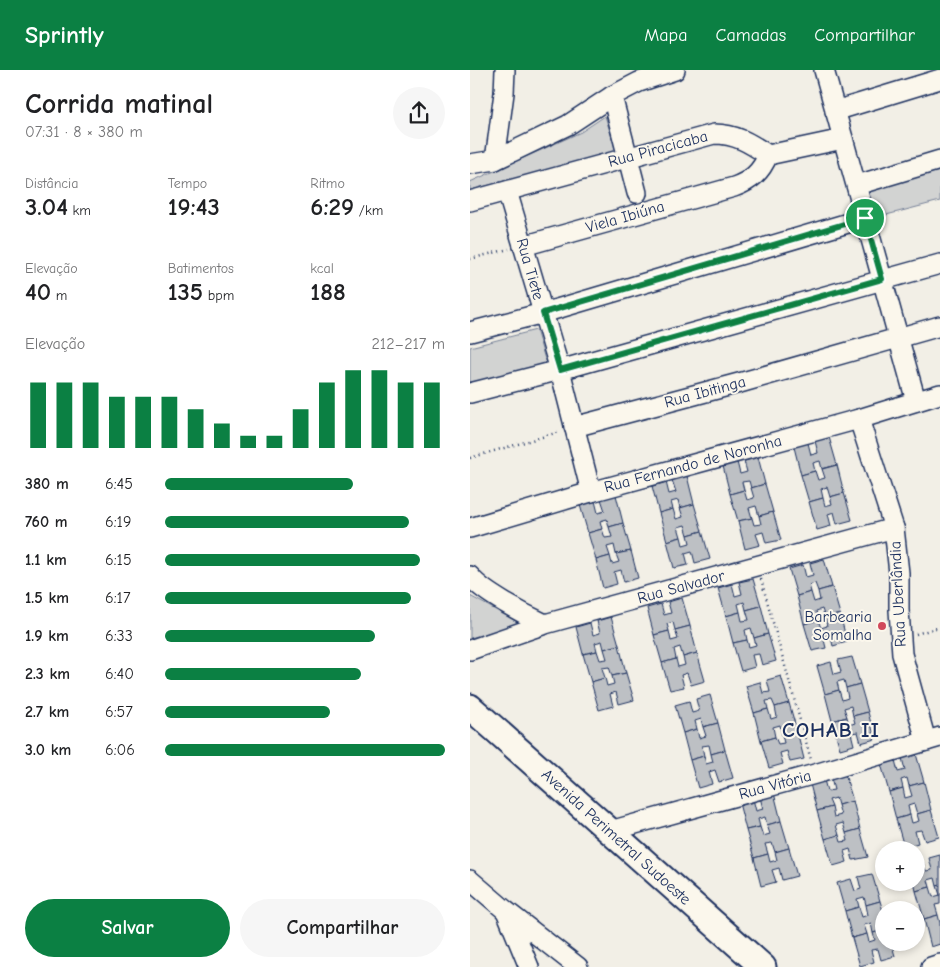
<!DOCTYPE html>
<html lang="pt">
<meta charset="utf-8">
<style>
:root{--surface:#fff;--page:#f6f6f6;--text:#202124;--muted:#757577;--accent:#0b8043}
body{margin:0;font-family:"Comic Neue",sans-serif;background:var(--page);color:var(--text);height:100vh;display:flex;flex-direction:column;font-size:19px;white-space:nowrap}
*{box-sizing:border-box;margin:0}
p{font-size:16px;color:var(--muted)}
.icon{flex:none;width:28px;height:28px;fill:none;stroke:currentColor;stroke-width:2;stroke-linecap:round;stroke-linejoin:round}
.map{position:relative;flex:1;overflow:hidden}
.panel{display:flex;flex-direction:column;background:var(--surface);width:470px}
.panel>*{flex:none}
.tools{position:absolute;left:405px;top:771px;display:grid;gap:10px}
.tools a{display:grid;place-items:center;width:50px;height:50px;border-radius:50%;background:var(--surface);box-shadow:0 2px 8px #0003;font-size:25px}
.pin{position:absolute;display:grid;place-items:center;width:42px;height:42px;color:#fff;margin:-21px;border:2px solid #fff;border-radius:50%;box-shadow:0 1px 5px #0007}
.round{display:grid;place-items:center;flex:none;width:52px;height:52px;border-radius:26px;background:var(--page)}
.summary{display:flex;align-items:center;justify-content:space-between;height:85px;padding:0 25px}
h1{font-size:28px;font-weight:700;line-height:38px}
.stats{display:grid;grid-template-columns:repeat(3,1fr);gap:8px;height:85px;padding:5px 25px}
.stats div{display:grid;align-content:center}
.stats b{font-size:25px;font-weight:700}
.stats small{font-size:14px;font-weight:400}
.stats p{font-size:14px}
.chart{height:140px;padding:10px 25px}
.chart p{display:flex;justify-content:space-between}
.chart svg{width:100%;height:90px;margin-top:5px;stroke:var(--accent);stroke-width:6}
.button{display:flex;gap:10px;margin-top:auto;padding:10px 25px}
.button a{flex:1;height:58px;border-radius:30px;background:var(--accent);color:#fff;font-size:20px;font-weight:700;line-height:58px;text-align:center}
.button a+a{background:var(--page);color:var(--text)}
ul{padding:0 25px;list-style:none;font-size:16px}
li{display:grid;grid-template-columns:80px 60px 1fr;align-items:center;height:38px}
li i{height:12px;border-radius:6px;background:var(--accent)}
header{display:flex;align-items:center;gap:30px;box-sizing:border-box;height:70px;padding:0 25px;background:var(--accent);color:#fff}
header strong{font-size:24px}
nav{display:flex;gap:28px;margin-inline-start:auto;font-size:18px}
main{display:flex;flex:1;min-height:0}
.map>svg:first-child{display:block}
.green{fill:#d2d3d2;stroke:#768198}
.building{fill:#bdc0c4;stroke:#1b2f5e}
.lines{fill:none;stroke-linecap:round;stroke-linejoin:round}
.minor-casing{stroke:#1b2f5e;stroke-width:22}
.major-casing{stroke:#1b2f5e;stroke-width:29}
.path{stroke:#1b2f5e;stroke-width:2.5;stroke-dasharray:1 4;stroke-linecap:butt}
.minor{stroke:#fbf7ec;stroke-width:19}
.major{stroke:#fbf7ec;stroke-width:25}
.route-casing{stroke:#fff;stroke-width:10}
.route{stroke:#0b8043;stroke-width:6}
.poi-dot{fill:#d1495b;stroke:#fbf7ec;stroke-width:2}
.labels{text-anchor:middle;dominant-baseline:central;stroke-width:4;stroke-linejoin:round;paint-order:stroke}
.street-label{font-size:16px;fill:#1b2f5e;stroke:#fbf7ec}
.poi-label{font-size:16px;fill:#1b2f5e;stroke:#fbf7ec;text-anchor:end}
.district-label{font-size:21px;font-weight:bold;letter-spacing:1px;fill:#1b2f5e;stroke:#fbf7ec}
</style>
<header>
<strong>Sprintly</strong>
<nav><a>Mapa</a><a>Camadas</a><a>Compartilhar</a></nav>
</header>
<main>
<section class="panel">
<div class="summary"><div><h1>Corrida matinal</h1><p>07:31 · 8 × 380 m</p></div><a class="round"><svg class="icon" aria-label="share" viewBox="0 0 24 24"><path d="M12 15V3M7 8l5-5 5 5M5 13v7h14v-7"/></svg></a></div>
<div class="stats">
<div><p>Distância</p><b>3.04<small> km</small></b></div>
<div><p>Tempo</p><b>19:43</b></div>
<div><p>Ritmo</p><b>6:29<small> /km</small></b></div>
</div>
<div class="stats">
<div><p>Elevação</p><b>40<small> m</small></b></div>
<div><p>Batimentos</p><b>135<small> bpm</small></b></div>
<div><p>kcal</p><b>188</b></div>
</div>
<div class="chart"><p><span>Elevação</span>212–217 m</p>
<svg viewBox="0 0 160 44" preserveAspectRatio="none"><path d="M5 44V12M15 44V12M25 44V12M35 44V19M45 44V19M55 44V19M65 44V25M75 44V32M85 44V38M95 44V38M105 44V25M115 44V12M125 44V6M135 44V6M145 44V12M155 44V12"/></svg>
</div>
<ul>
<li><b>380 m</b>6:45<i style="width:67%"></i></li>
<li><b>760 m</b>6:19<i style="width:87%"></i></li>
<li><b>1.1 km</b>6:15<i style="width:91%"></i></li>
<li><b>1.5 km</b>6:17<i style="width:88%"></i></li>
<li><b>1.9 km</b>6:33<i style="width:75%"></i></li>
<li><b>2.3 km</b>6:40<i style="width:70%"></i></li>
<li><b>2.7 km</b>6:57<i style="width:59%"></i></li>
<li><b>3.0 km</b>6:06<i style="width:100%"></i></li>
</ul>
<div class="button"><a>Salvar</a><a>Compartilhar</a></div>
</section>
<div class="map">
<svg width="470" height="897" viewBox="0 0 470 897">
<rect width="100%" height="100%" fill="#f2efe6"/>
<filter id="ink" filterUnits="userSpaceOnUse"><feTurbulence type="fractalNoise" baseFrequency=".02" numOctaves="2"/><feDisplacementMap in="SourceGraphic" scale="10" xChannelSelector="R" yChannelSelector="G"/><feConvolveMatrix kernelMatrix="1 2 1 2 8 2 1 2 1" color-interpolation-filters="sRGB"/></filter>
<g filter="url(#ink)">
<g class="green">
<path d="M135,46l12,37 -147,37v-8l111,-50z"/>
<path d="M470,101v30l-69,18 -5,-33z"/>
<path d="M66,260l11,36 -77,24v-43z"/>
<path d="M0,526l51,28 -51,14z"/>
</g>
<g class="building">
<path d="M359,367l8,28 -15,4 -2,-8 -7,2 2,8 -14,4 -7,-28 14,-4 3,12 7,-2 -3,-12z"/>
<path d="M288,387l7,27 -14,4 -2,-7 -7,1 2,8 -14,4 -7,-28 14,-4 3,12 7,-2 -3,-11z"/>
<path d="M367,395l7,28 -14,4 -3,-10 -6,2 2,9 -14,4 -8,-27 14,-4 3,9 7,-2 -3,-9z"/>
<path d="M217,406l7,28 -14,4 -2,-8 -7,2 2,7 -14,4 -7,-27 14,-4 3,12 7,-2 -4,-12z"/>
<path d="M295,414l8,28 -14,4 -3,-10 -7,2 3,10 -14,3 -8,-27 14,-4 3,10 7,-2 -3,-10z"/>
<path d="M374,423l8,27 -15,4 -3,-12 -6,2 3,12 -14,4 -8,-28 14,-4 2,8 7,-2 -2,-7z"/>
<path d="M146,425l7,28 -14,4 -2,-8 -7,2 2,8 -14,4 -8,-28 15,-4 3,12 7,-2 -4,-12z"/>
<path d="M224,434l8,27 -14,4 -3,-10 -7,2 3,10 -14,4 -8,-28 14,-4 3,10 7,-2 -3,-9z"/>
<path d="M303,442l8,28 -15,3 -3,-11 -7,2 4,11 -15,4 -7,-28 14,-3 2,7 7,-1 -2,-8z"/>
<path d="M153,453l8,28 -15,3 -2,-9 -7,2 3,9 -14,4 -8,-27 14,-4 3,9 7,-1 -3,-10z"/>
<path d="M232,461l8,28 -15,4 -3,-12 -7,2 3,12 -14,3 -7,-27 14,-4 2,8 7,-2 -2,-8z"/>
<path d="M161,481l7,27 -14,4 -3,-12 -7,2 3,12 -14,4 -7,-28 14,-4 2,8 7,-2 -3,-8z"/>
<path d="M354,489l8,28 -14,4 -3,-8 -6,2 2,7 -14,4 -8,-27 14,-4 3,12 7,-2 -3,-12z"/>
<path d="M283,509l8,27 -15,4 -2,-8 -6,2 2,8 -14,4 -8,-28 14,-4 3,12 7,-2 -3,-12z"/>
<path d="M362,517l8,27 -15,4 -3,-9 -6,2 2,9 -14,4 -7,-28 14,-4 3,10 6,-2 -2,-9z"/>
<path d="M212,528l8,28 -15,4 -2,-8 -6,2 2,7 -15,4 -7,-27 14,-4 3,11 7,-2 -3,-11z"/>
<path d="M291,536l7,28 -14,4 -3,-10 -6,2 2,10 -14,3 -7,-27 14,-4 2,9 7,-1 -3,-10z"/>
<path d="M370,544l7,28 -14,4 -3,-12 -7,2 3,12 -14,3 -8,-27 14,-4 3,8 6,-2 -2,-8z"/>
<path d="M141,547l8,28 -15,4 -2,-8 -7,2 2,8 -14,3 -7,-27 14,-4 3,12 7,-2 -3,-12z"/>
<path d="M220,556l7,27 -14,4 -3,-10 -6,2 2,10 -14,4 -8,-28 15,-4 2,10 7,-2 -3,-9z"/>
<path d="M298,564l8,27 -14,4 -3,-11 -7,1 3,12 -14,4 -8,-28 14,-3 2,7 7,-2 -2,-7z"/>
<path d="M149,575l7,28 -14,3 -3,-9 -7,1 3,10 -14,4 -8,-28 14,-3 3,9 7,-1 -3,-10z"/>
<path d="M227,583l8,28 -14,4 -4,-12 -6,2 3,12 -14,3 -8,-27 14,-4 2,8 7,-2 -2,-8z"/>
<path d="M382,587l8,27 -14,4 -2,-8 -7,2 2,8 -14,4 -8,-28 14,-4 3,12 7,-2 -3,-12z"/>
<path d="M156,603l8,27 -15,4 -3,-12 -6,2 3,12 -14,4 -8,-28 14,-4 2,8 7,-2 -2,-8z"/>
<path d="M311,606l8,27 -14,4 -3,-7 -6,1 2,8 -14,4 -8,-27 14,-4 3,11 7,-1 -3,-12z"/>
<path d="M390,614l8,28 -15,4 -2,-10 -7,2 3,9 -15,4 -7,-27 14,-4 3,10 6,-2 -2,-10z"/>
<path d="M240,625l8,28 -15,4 -2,-8 -6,2 2,8 -14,4 -8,-28 14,-4 3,12 7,-2 -3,-12z"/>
<path d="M319,633l8,28 -15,4 -2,-10 -7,2 2,10 -14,4 -7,-28 14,-4 3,10 6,-2 -2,-10z"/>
<path d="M398,642l7,27 -14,4 -3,-11 -7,1 3,12 -14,4 -8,-28 15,-4 2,8 6,-2 -2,-7z"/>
<path d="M248,653l7,27 -14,4 -2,-9 -7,1 2,10 -14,4 -7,-27 14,-4 2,9 7,-2 -3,-9z"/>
<path d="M327,661l7,28 -14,3 -3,-11 -7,2 3,11 -14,4 -8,-27 14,-4 3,7 6,-1 -2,-8z"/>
<path d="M255,680l8,28 -14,4 -4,-12 -6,2 3,12 -14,4 -8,-28 14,-4 2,8 7,-2 -2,-8z"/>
<path d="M446,684l8,28 -15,4 -2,-8 -6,2 2,8 -14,4 -8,-28 14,-4 3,12 7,-2 -3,-12z"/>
<path d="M375,704l8,27 -15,4 -2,-7 -7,2 3,7 -15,4 -7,-27 14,-4 3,11 7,-1 -3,-12z"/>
<path d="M454,712l7,28 -14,4 -3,-10 -6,2 2,9 -14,4 -7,-27 14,-4 2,10 7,-2 -3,-10z"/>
<path d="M304,723l7,28 -14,4 -2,-8 -7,2 2,8 -14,3 -7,-27 14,-4 3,12 7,-2 -3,-12z"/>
<path d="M383,731l7,28 -14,4 -3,-10 -7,2 3,10 -14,4 -8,-28 15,-4 2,10 7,-2 -3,-10z"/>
<path d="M461,740l8,27 -14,4 -4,-11 -6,1 3,12 -14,4 -8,-28 14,-4 2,8 7,-2 -2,-7z"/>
<path d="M311,751l8,27 -14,4 -3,-9 -7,1 3,10 -14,4 -8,-28 14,-3 3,9 7,-2 -3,-9z"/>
<path d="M390,759l8,28 -15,3 -3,-11 -6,2 3,11 -14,4 -8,-27 14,-4 2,7 7,-1 -2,-8z"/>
<path d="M319,778l8,28 -15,4 -3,-12 -7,2 4,12 -15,4 -7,-28 14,-4 2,8 7,-2 -2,-8z"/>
<path d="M470,785v30l-3,1 -2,-8 -7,2 2,7 -14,4 -2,-9h2v-21l6,-1 4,11 6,-1 -3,-12z"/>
<path d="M402,804l8,27 -14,4 -2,-8 -7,2 2,8 -14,4 -8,-28 14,-4 4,12 6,-2 -3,-12z"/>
<path d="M470,815v19l-5,1 3,10 -14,4 -8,-28 14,-4 3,10 7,-2 -3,-9z"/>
<path d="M410,831l4,13v16l-11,3 -2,-10 -7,2 3,9 -15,4 -7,-27 14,-4 3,10 6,-2 -2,-10z"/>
<path d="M468,845l2,8v21l-9,3 -7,-28z"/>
<path d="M414,860v12h7l4,14 -14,4 -3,-11 -7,1 3,12 -14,4 -8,-28 15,-4 2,8 6,-2 -2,-7z"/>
</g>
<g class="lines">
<defs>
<g id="minor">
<path d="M354,0l92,331"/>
<path d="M142,26l25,97"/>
<path d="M365,41l105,-32"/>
<path d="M25,90l9,-67 1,-23"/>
<path d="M0,94l25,-4 73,-35 44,-29 27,-14 36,-12"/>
<path d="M387,115l83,-25"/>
<path d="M37,121l53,179 31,122"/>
<path d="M0,131l244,-67c22,0 36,9 54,21l75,-16"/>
<path d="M53,176l211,-59c17,-6 27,-15 34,-32"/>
<path d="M0,262l73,-19 322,-95"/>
<path d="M0,323l90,-23 380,-106"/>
<path d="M389,349l35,109 5,45v37l3,44 24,87"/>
<path d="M104,357l169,-45 197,-56"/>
<path d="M0,458l121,-36 268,-73 81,-25"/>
<path d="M0,506c11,16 56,39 75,48"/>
<path d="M0,580l75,-26 349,-96"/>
<path d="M140,761l205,-57 125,-37"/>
<path d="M0,810l35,30 73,57"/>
<path d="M36,841l23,56"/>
<path d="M461,897l9,-3"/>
</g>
<path id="major" d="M0,637l293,260"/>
</defs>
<use href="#minor" class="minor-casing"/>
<use href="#major" class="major-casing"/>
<g class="path">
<path d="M0,189l39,-10"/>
<path d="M0,388l89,-26"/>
<path d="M291,509l50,181"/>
<path d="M446,564l24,-7"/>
</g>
<use href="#minor" class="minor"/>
<use href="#major" class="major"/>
</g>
</g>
<g class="lines" filter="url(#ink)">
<defs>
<path id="route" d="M395,148l17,61 -322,91 -17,-57z"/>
</defs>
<use href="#route" class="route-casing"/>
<use href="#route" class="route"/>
</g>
<circle class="poi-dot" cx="412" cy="556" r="5"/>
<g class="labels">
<g class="street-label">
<text transform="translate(188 79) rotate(-15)">Rua Piracicaba</text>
<text transform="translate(155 147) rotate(-16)">Viela Ibiúna</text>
<text transform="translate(60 199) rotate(74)">Rua Tiete</text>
<text transform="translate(235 322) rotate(-15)">Rua Ibitinga</text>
<text transform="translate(223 394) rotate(-15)">Rua Fernando de Noronha</text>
<text transform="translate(211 517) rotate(-15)">Rua Salvador</text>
<text transform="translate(428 524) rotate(-93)">Rua Uberlândia</text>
<text transform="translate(305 715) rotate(-15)">Rua Vitória</text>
<text transform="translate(146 767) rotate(42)">Avenida Perimetral Sudoeste</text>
</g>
<g class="poi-label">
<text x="402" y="547">Barbearia<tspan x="402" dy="18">Somalha</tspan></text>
</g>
<g class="district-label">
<text x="361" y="660">COHAB II</text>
</g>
</g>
</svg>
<div class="tools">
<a>+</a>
<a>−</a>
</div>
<div class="pin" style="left:395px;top:148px;background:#1e9e55"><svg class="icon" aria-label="arrive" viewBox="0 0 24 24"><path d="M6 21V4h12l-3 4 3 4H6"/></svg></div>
</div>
</main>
